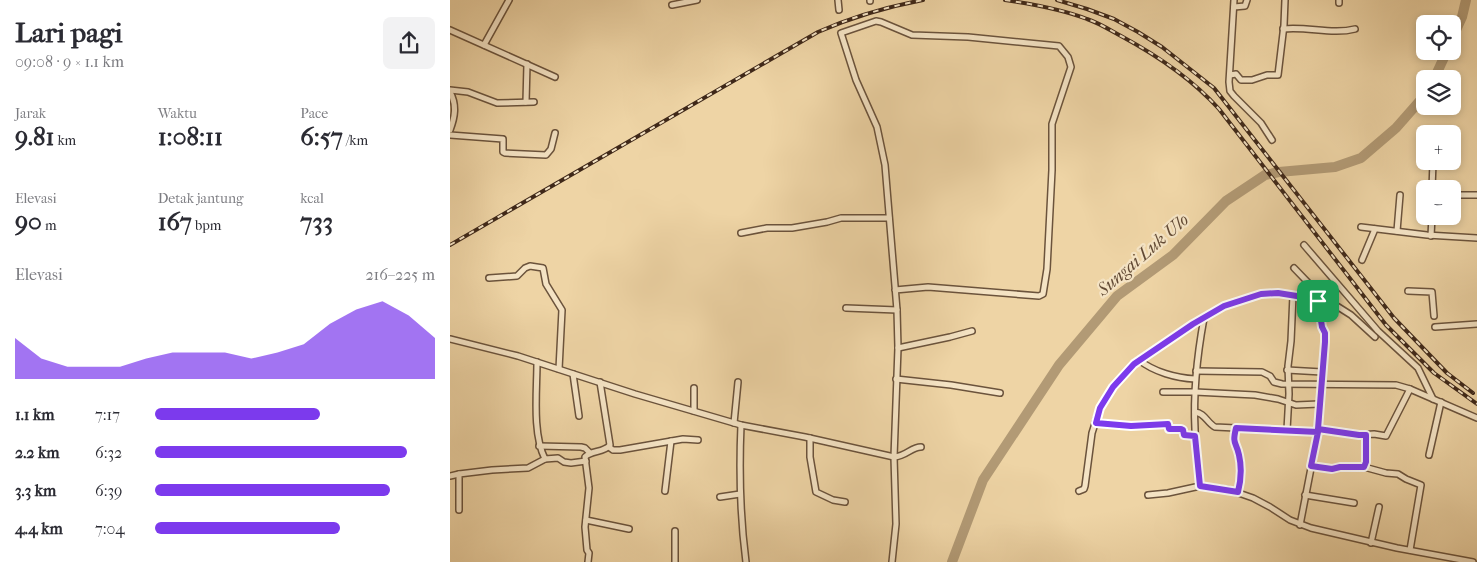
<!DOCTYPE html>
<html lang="id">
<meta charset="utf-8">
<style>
:root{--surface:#fff;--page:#f2f2f3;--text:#2b2b33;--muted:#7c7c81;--accent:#7c3aed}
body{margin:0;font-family:"IM FELL French Canon",serif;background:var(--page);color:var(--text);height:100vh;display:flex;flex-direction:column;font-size:19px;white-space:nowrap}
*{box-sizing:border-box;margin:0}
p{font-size:16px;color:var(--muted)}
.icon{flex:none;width:28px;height:28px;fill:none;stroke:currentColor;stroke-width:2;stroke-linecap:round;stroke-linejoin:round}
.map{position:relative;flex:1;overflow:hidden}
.drawer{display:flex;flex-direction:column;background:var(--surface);width:450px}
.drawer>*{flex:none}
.fabs{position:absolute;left:966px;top:15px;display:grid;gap:10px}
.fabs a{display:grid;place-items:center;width:45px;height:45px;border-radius:8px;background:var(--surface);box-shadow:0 2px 8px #0003;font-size:25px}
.pin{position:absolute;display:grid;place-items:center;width:42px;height:42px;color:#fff;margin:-21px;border-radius:10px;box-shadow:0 2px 8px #0006}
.round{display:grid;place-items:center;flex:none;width:52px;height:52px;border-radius:8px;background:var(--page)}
.head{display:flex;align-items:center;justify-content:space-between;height:85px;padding:0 15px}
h1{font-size:28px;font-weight:700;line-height:38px}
.figures{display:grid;grid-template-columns:repeat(3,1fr);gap:8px;height:85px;padding:5px 15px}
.figures div{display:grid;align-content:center}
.figures b{font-size:25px;font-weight:700}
.figures small{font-size:14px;font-weight:400}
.figures p{font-size:14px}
.chart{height:140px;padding:10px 15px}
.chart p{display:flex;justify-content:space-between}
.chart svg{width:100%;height:90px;margin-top:5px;fill:var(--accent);opacity:.7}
ul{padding:0 15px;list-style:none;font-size:16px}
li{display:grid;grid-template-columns:80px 60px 1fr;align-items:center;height:38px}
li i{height:12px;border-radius:6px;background:var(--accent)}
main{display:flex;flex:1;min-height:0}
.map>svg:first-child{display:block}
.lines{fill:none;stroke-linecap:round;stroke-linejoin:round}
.river{stroke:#b29a75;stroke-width:10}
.minor-casing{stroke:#6b533c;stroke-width:8}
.minor{stroke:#f4e3c4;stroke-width:5}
.rail-casing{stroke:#3f2819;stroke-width:4}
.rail{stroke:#f4e3c4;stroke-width:2;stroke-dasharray:5.5;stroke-linecap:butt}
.route-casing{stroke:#fff;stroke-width:10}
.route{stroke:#7c3aed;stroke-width:6}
.labels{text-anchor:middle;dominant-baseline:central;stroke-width:4.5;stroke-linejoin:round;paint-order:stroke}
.water-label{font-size:18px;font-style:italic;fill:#624a35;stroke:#f4e3c4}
</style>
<main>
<section class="drawer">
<div class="head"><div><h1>Lari pagi</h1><p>09:08 · 9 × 1.1 km</p></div><a class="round"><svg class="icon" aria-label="share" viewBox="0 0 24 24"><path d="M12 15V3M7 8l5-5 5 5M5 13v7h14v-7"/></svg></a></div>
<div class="figures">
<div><p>Jarak</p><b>9.81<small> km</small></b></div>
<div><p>Waktu</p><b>1:08:11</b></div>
<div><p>Pace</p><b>6:57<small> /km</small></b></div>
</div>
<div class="figures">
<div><p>Elevasi</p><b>90<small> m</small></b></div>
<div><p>Detak jantung</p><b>167<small> bpm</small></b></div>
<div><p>kcal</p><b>733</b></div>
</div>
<div class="chart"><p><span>Elevasi</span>216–225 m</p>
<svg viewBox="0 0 160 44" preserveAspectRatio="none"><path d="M0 44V24L10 34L20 38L30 38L40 38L50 34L60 31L70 31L80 31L90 34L100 31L110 27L120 17L130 10L140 6L150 13L160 24V44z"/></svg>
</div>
<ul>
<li><b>1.1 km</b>7:17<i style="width:59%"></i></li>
<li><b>2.2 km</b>6:32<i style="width:90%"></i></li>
<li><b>3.3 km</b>6:39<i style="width:84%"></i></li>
<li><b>4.4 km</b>7:04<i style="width:66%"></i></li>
</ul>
</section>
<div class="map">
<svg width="1027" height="562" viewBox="0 0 1027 562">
<rect width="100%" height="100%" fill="#eed4a5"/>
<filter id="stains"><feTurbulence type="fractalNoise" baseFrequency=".004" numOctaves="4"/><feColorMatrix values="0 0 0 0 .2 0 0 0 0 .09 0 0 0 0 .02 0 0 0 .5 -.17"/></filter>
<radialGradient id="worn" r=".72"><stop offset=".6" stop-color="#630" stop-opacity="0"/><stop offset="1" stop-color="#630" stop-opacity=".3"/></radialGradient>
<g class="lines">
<g class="river">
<path d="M1002,39l10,-22 4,-17"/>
<path d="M984,79l13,-28"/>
<path d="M502,562l31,-82 76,-115 58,-69 56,-41 53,-54 39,-26 14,-3 56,-5 26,-9 35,-30 29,-33"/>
</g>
<defs>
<g id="minor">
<path d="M388,0l1,10"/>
<path d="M420,0v1"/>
<path d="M784,0l-5,82 1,9 4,5 27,27 11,17"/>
<path d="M889,0v3"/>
<path d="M222,5l25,-5"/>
<path d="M784,7l11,-1 2,-6"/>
<path d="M833,29c24,-3 49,6 72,0"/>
<path d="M0,30l105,47"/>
<path d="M34,45l25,-45"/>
<path d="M780,75l6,-1 5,6h11l15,-5h11l6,-50 1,-25"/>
<path d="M0,90l18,2 29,11 37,-1"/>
<path d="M0,92c7,13 5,25 0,38"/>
<path d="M76,102l1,-38"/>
<path d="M0,135l53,4v13l2,1 41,2 5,-6 4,-16"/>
<path d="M982,189l1,-27"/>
<path d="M1002,195h25"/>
<path d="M911,227l66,8 50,3"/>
<path d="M947,231l3,-36"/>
<path d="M291,233l26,-5h25l35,-6 14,-4h48"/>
<path d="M981,236l1,-20"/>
<path d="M854,245l74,86 40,37 15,31"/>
<path d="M912,260l13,-31"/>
<path d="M844,268l27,28 30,19 24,22"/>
<path d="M39,278l28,-2 8,-8 5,-2 13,2 3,16 16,26 -3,59"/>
<path d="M958,291l24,1 2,24"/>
<path d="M396,308l51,2"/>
<path d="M985,327l42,-3"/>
<path d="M0,339l68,17 117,38 106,31 64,12 89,20c13,-1 17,-10 27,-10"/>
<path d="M448,348l52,-11 22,-6"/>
<path d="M689,360c15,12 37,18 56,19"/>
<path d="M87,362c0,29 -5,71 8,97l13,-1 6,4 7,1 15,-2"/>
<path d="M837,370l35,2"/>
<path d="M746,371l66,1 8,4 4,6 8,2 114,1 14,4"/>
<path d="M123,374l6,42"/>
<path d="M446,379l55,6 49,8"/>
<path d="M713,392h32l60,3 23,4 18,6 23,-1"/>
<path d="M244,411v-23"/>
<path d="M745,412c10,1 12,11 20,15l103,5"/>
<path d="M284,423l4,-41"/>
<path d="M646,423l35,3 37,-2 1,5 14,1 1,5 11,1"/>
<path d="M291,425c-2,46 -1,91 5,137"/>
<path d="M785,428c-3,17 1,13 4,27 3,13 2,25 -1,37"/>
<path d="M868,429l41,6 15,-1 12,2 24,-47 67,29"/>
<path d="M837,430l2,-36 -1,-28 3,-25 2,-46"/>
<path d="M360,438v19l6,35 17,8 12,2"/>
<path d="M89,446l42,1 4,1 5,5"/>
<path d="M159,447l4,3h7l63,-11 15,1"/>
<path d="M979,455l12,-53"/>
<path d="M861,466l21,3 8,-2h24l2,-5 1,-27"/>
<path d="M914,467l22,6 12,1 8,5 15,6 -11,65"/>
<path d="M0,476l9,-2"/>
<path d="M750,486c-1,-19 -5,-38 -5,-57 -2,-39 2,-73 9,-111"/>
<path d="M215,491l6,-50"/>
<path d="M629,491l5,-2 1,-3 7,-53 8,-25 13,-21 23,-25 57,-38 31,-18 37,-12 17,-1 25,4 16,6 3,24 3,6v9l-7,90 -18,93"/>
<path d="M698,495l20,-2 32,-7 30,4 23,8 17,9 20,13 21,8 86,20 76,14"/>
<path d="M855,495l49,8"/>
<path d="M270,497l20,-3"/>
<path d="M9,510v-36l33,-4 36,-2 17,-9"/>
<path d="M136,520l43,9"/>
<path d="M921,543l8,-36"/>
<path d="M138,562l1,-9 -2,-3 -2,-23 4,-39 -4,-31c6,-7 19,-4 25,-12l-10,-63"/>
<path d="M225,562v-31"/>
<path d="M442,562l4,-38 -2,-67 4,-109 -1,-38 -12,-145 -8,-38 -21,-47 -15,-47 35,-12 5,1 31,13 56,2 91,9 9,11 3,10 -19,57v46l-5,99 -4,25 -4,2 -111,-9 -33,3"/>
</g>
</defs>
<use href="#minor" class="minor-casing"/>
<use href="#minor" class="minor"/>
<defs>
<g id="rail">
<path d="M555,0c27,4 56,9 82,19 12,4 23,11 34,17 37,20 70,42 98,73l167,216 48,48 43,31"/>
<path d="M607,0l30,9 27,10 24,13 24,15 52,41 180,230 53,55 26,20"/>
<path d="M0,245l368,-213c34,-15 68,-25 105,-32"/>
</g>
</defs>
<use href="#rail" class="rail-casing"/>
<use href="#rail" class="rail"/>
</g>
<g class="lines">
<defs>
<path id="route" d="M868,301l-15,-4 -25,-4 -17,1 -37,12 -31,18 -59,40 -21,23 -13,21 -4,15 35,3 37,-2 1,5h12l2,1 1,5 11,1 5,50 38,6c3,-12 4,-24 1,-37 -3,-14 -7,-10 -3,-27l82,4v-3l41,6h7v27l-2,5h-24l-8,2 -21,-3 7,-34v-3l7,-87v-9l-3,-6 -4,-26"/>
</defs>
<use href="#route" class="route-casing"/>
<use href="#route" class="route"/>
</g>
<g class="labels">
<g class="water-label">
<text transform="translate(693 255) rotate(-41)">Sungai Luk Ulo</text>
</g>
</g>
<rect width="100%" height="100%" filter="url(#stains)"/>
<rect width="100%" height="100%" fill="url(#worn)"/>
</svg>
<div class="fabs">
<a><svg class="icon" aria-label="locate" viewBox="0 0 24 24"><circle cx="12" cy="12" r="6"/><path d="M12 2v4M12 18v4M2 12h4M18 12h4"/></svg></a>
<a><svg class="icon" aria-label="layers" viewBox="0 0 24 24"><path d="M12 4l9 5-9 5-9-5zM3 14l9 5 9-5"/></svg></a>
<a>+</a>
<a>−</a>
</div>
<div class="pin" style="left:868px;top:301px;background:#1e9e55"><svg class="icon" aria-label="arrive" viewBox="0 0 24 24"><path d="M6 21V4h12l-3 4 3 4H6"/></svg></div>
</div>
</main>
